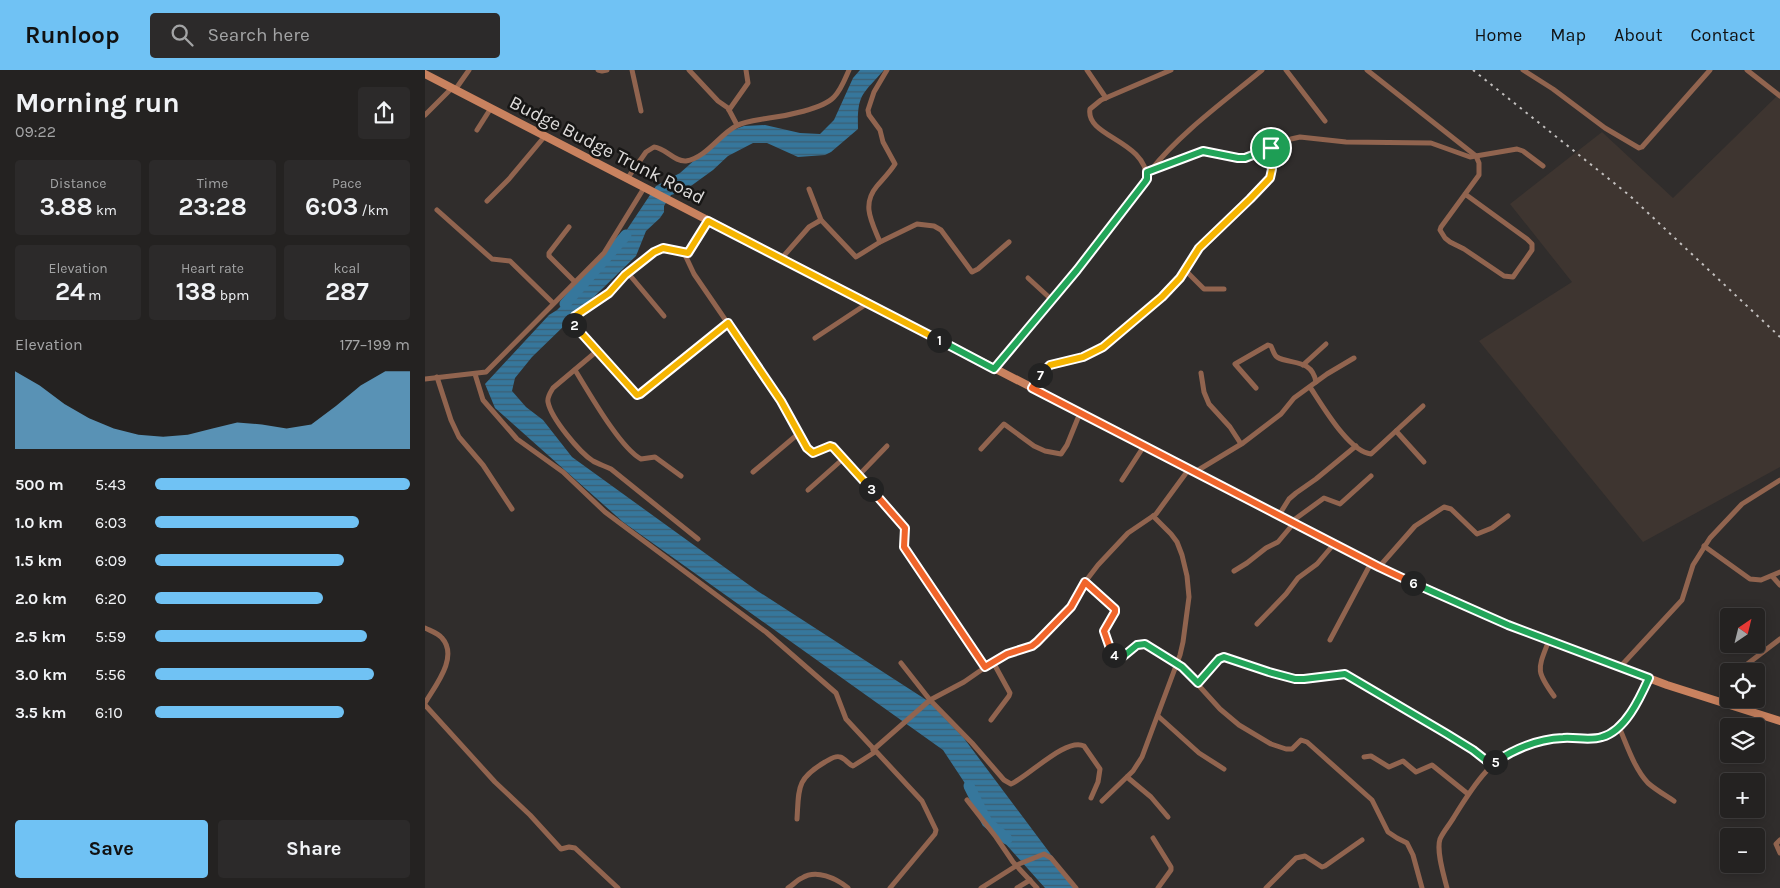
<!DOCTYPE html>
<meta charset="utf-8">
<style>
:root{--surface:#242221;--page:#2c2a2a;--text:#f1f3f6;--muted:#a3a4a5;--line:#413f3f;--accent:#70c2f4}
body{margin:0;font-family:Karla,sans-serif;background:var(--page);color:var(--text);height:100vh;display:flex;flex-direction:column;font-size:19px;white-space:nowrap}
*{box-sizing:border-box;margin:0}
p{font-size:16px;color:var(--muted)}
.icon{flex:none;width:28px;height:28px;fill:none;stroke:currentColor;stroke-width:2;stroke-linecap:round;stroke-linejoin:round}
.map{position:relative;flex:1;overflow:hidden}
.side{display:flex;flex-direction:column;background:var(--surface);width:425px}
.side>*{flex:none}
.needle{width:32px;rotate:35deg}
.controls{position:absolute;left:1295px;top:538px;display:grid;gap:10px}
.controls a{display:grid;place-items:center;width:45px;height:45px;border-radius:5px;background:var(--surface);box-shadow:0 2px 12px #0003,0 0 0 1px var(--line);font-size:25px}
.pin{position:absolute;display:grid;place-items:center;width:42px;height:42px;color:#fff;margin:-21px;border:2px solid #fff;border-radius:50%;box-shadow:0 1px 5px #0007}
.km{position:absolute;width:25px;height:25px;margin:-12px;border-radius:50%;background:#222;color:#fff;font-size:14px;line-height:25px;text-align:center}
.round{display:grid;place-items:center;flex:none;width:52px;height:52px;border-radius:5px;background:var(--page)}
.summary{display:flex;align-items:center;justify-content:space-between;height:85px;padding:0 15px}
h1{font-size:28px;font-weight:700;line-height:38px}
.stats{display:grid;grid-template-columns:repeat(3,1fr);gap:8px;height:85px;padding:5px 15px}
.stats div{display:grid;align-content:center;border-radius:5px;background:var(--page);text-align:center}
.stats b{font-size:25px;font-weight:700}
.stats small{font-size:14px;font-weight:400}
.stats p{font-size:14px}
.chart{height:140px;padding:10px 15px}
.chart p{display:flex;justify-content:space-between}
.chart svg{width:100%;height:90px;margin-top:5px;fill:var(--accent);opacity:.7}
.primary-button{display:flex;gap:10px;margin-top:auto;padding:10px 15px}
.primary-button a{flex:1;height:58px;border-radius:5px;background:var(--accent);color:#111;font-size:20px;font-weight:700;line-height:58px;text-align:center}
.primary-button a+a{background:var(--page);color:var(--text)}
ul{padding:0 15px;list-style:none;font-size:16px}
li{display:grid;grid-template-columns:80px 60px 1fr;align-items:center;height:38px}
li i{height:12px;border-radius:6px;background:var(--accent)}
header{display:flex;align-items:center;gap:30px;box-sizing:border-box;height:70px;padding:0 25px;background:var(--accent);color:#111}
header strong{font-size:24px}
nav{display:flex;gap:28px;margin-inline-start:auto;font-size:18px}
.search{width:350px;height:45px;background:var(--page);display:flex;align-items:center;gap:12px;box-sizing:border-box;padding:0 18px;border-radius:5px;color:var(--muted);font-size:19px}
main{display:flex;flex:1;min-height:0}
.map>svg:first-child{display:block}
.built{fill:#3e3530}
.water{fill:url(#water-rules)}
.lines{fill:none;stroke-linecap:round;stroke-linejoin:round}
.river{stroke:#36779c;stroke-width:11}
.minor{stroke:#91644f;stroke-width:5}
.secondary{stroke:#c9825f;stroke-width:8}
.rail{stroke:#c3c0bf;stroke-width:2;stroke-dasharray:2.5 5;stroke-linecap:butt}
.split-1-casing{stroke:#fff;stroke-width:10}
.split-2-casing{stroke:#fff;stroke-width:10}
.split-3-casing{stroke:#fff;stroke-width:10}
.split-4-casing{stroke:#fff;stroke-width:10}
.split-5-casing{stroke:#fff;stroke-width:10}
.split-6-casing{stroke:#fff;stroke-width:10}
.split-7-casing{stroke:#fff;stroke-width:10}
.split-8-casing{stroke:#fff;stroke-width:10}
.split-1{stroke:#22a559;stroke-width:6}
.split-2{stroke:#f5b400;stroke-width:6}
.split-3{stroke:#f5b400;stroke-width:6}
.split-4{stroke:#f0652b;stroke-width:6}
.split-5{stroke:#22a559;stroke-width:6}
.split-6{stroke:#22a559;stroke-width:6}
.split-7{stroke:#f0652b;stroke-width:6}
.split-8{stroke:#f5b400;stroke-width:6}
.labels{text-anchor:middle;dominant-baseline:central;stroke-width:5;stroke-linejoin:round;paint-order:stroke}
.street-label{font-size:19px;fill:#dedcdb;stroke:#171615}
</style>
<header>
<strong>Runloop</strong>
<div class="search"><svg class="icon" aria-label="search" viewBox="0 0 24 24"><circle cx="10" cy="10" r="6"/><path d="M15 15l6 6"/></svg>Search here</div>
<nav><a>Home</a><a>Map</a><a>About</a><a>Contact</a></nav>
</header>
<main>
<section class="side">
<div class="summary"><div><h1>Morning run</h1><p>09:22</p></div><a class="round"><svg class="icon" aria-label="share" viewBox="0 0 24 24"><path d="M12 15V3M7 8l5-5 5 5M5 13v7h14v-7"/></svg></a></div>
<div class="stats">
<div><p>Distance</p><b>3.88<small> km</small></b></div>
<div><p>Time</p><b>23:28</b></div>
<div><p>Pace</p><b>6:03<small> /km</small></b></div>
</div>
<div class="stats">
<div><p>Elevation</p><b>24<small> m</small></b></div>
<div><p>Heart rate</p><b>138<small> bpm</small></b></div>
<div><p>kcal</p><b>287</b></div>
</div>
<div class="chart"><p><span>Elevation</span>177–199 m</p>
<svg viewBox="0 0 160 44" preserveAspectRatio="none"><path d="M0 44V6L10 13L20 22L30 29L40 34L50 37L60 38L70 37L80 34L90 31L100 32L110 34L120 32L130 23L140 13L150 6L160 6V44z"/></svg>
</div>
<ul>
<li><b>500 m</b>5:43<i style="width:100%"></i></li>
<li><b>1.0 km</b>6:03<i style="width:80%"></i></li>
<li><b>1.5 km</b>6:09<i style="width:74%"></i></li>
<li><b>2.0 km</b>6:20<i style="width:66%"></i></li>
<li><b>2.5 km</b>5:59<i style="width:83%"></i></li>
<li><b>3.0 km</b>5:56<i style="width:86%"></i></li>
<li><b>3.5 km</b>6:10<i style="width:74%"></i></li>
</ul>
<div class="primary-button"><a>Save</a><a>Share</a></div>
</section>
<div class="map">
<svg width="1355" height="818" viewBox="0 0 1355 818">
<defs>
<pattern id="water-rules" width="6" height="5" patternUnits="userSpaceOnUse" patternTransform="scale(1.25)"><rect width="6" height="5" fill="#36779c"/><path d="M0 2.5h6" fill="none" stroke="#3c5f74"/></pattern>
</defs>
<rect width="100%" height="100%" fill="#302d2c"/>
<path class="built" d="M1355,23v374l-137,75 -164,-201 93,-59 -62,-78 92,-72 71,66z"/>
<path class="water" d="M435,0h24c-22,25 -27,24 -26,59l-27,23 -6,3 -27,2 -31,-14h-14l-25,13 -15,14 -29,21 -13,4 -7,11v6l-4,6 -14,13 -10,25 -104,101 -17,21 -3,13 14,16 17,13 29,37 184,133 172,111 35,36 113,151h-31l-42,-47 -60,-91 -320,-228 -128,-114 -10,-24 64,-69 8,-5 47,-46 52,-78 24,-13 45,-40 19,-7 21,-1 35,8 20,1 14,-14 19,-42z"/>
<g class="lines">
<g class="river">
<path d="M140,234l61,-69"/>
<path d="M544,716l18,36 20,17"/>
</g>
<g class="minor">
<path d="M173,0l4,1 5,-1"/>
<path d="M207,0l9,41"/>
<path d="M264,0l29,31 10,7 9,17"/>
<path d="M662,0l19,28"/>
<path d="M861,0l39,51"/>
<path d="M942,0l109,86 3,7v12l-38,52 -1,3 5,8 5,4 14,7 40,27 9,1 19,-27v-6l-5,-5 -62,-45"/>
<path d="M1098,0l30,19 52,39 34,20 3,-1 68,-77"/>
<path d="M1322,0l33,26"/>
<path d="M30,20l14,-20"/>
<path d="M304,40l19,-27 -2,-13"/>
<path d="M0,45l27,-27"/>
<path d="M52,60l14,-22"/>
<path d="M726,100c29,-37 75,-70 111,-100"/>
<path d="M722,102l56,-21 35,7h7l46,-19 9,-2 46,5 85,1 39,14 47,-8 6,2 20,15"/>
<path d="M202,109l19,-27 8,-5c12,1 20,15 32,14 20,-3 33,-26 50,-35 9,-5 22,-6 33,-8 16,-2 54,-9 65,-21 7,-7 11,-18 15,-27"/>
<path d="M384,119l12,31 35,37 24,-15 37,-18 17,2 7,4 31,42 6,-3 31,-27"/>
<path d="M62,131l22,-22 36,-43"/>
<path d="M12,140l55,49 18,2 43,42"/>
<path d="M283,151l-22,36 8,17 87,127 26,47 6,5 17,-7 7,4 68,78 -1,19 81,120"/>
<path d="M144,157l-20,26v3l26,26"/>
<path d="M455,172c-8,-20 -19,-37 -3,-56 6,-7 13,-14 18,-22l-12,-22 -3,-12 -11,-15 -1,-5 6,-18 13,-22"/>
<path d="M263,183c-8,-1 -19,-6 -27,-4 -23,7 -35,31 -54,45 -8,6 -33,19 -34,29l63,72 4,-1 88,-71"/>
<path d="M356,189l28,-32 12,-7"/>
<path d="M760,200l19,19h20"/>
<path d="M203,203l36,43"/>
<path d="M603,208l24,22"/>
<path d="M390,268l53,-35"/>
<path d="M172,281l-44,37c-3,5 -6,9 -5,14 3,16 31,50 45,59 5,3 12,5 18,8l87,70"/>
<path d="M878,295l23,-21"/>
<path d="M569,299l82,-99 71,-91c-1,-39 -62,-42 -57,-70l11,-9 70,-30"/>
<path d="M150,300c13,21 45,78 66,89l14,-2 26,19"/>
<path d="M776,303l3,19 5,12 21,23 11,17"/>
<path d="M50,304l8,26 34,39 46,33 42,40 161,120 70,61 10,26 76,82 14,29 -1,4 -45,54"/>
<path d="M12,307l14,43 8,17 24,28 29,44"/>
<path d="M0,309l61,-7 118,-119 40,-65"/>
<path d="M885,317c12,18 39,65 61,67l52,-48"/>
<path d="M607,318l14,-21 37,-10 19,-10 60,-50 18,-19 19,-30 51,-49 20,-21 2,-9 -1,-21"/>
<path d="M831,318l-21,-24 33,-19 3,1c2,4 3,9 6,11 13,8 35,1 39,25"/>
<path d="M971,361l28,31"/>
<path d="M556,379l23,-25 30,22 11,5 16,3 6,-9 13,-32"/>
<path d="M328,402l45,-38"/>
<path d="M770,402l48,-29 38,-29 13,-16 33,-24 27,-16"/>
<path d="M434,405l28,-29"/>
<path d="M697,410l22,-34"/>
<path d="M383,420l36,-32"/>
<path d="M854,445l10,-16 7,-6 20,-14 40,-33"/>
<path d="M866,452l33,-24 16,6 31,-28"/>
<path d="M1279,476l46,33 11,1 19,-8"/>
<path d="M954,497l36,-41 29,-19 7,2 26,25 15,-6 16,-12"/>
<path d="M809,501l13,-8 19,-15 12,-6 16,-19"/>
<path d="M1347,506l8,9"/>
<path d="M660,512l30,27v3l-11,19 7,20 7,7c11,-1 15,-14 27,-14l37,23 38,42 19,16 32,19 15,5h6l9,-9 6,2 65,58 16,32 9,6 10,5 6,12 9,33"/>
<path d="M832,554l29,-30 12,-16 19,-14 17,-20"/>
<path d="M0,558c6,3 13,5 17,10 17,19 -7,48 -17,65"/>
<path d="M905,570l41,-77"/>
<path d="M1124,570c-11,29 -14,30 5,56"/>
<path d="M476,593l29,37 42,43 32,37 7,4c17,-7 55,-47 73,-38l16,23 -2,13 -7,16"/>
<path d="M1195,597l62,-67 11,-35 17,-27 32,-34 38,-24"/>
<path d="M1319,601l2,-6 34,-26"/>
<path d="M773,613l20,-24 6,-2 65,21 15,1 37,-6 4,1 102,60 26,16 19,15"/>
<path d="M0,635l70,77 35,33 31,34 8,-2 6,1 43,40"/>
<path d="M733,646l41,37 25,16"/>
<path d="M566,650l18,-24 1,-3 -17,-31"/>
<path d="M1194,657c8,18 15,41 29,56 8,7 17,12 26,18"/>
<path d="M448,680l57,-50 34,-18 36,-25 32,-11 5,-4 35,-35 13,-25 13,-17 30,-32 28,-19 33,-45"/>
<path d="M939,687l7,-1 18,11 14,-6 13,11 16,-7 36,29"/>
<path d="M702,707l24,20 17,20"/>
<path d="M542,730l29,37 17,25 24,26"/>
<path d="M677,731l31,-30 9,-14 38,-102 3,-13 6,-45 -2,-21 -5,-21 -5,-13 -6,-8 -18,-18"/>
<path d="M372,749c2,-31 -1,-40 28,-57 4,-2 10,-7 15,-5 5,1 8,7 13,9l22,-14"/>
<path d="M728,768l18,29v3l-13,18"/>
<path d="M1355,770l-4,4 4,9"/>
<path d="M363,818c5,-3 9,-8 14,-10 14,-9 34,0 46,10"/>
<path d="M556,818l38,-24 25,-10 7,4 25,30"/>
<path d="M592,818l13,-8"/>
<path d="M841,818l30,-30 9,-2 17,11 3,-1 37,-26"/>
<path d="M1022,818c-3,-12 -11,-37 -7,-49 3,-7 10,-15 14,-22 19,-31 40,-65 78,-74 9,-2 20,-4 30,-5 14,-2 32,4 45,-3 21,-11 33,-35 42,-57"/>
</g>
<path class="secondary" d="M0,4l958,495 125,56 159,60 113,36"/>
<path class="rail" d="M1048,0l156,125 151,142"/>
</g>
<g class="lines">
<defs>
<path id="split-1" d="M514,270l55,29 83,-99 68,-88 2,-3v-7l56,-21 35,7h7l26,-10"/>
<path id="split-2" d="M149,255l-1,-5 2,-4 34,-23 16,-18 29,-23 9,-4 25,5 20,-32 231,119"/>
<path id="split-3" d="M149,255l63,70 3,-1 88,-71 53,78 26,47 6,5 17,-7 3,1 38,42"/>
<path id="split-4" d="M446,419l34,39 -1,19 81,120 22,-13 25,-8 5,-4 34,-35 14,-25 30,27v3l-11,19 7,20 3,4"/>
<path id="split-5" d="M689,585l6,4 17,-14 8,-1 37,23 16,16 21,-24 5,-2 45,15 26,7h9l41,-5 102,60 26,16 19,15 3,-3"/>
<path id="split-6" d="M988,513l95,42 141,53c-9,20 -24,53 -47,59 -12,4 -26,0 -39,1 -25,1 -47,10 -68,24"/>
<path id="split-7" d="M615,305l-8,13 347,179 34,16"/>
<path id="split-8" d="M615,305l10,-10 33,-8 20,-10 59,-50 18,-19 19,-30 51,-49 20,-21 2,-9 -1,-21"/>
</defs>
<use href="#split-1" class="split-1-casing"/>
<use href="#split-2" class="split-2-casing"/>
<use href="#split-3" class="split-3-casing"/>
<use href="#split-4" class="split-4-casing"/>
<use href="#split-5" class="split-5-casing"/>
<use href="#split-6" class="split-6-casing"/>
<use href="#split-7" class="split-7-casing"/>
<use href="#split-8" class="split-8-casing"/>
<use href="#split-1" class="split-1"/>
<use href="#split-2" class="split-2"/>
<use href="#split-3" class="split-3"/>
<use href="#split-4" class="split-4"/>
<use href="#split-5" class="split-5"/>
<use href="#split-6" class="split-6"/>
<use href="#split-7" class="split-7"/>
<use href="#split-8" class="split-8"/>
</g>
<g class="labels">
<g class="street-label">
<text transform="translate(182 80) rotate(27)">Budge Budge Trunk Road</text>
</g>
</g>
</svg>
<div class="controls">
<a><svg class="needle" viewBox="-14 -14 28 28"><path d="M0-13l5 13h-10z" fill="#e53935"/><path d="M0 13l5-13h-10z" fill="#a3a4a5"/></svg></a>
<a><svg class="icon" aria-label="locate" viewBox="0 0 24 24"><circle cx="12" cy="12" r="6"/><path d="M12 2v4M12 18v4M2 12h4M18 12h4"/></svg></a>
<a><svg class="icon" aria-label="layers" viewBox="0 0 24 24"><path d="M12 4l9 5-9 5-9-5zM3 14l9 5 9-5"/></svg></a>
<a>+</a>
<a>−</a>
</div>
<div class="pin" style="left:846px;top:78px;background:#1e9e55"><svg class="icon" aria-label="arrive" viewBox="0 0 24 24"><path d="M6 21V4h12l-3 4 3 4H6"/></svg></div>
<b class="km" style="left:514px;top:270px">1</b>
<b class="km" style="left:149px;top:255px">2</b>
<b class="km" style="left:446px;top:419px">3</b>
<b class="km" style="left:689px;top:585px">4</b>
<b class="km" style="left:1070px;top:692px">5</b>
<b class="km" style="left:988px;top:513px">6</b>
<b class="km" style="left:615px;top:305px">7</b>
</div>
</main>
